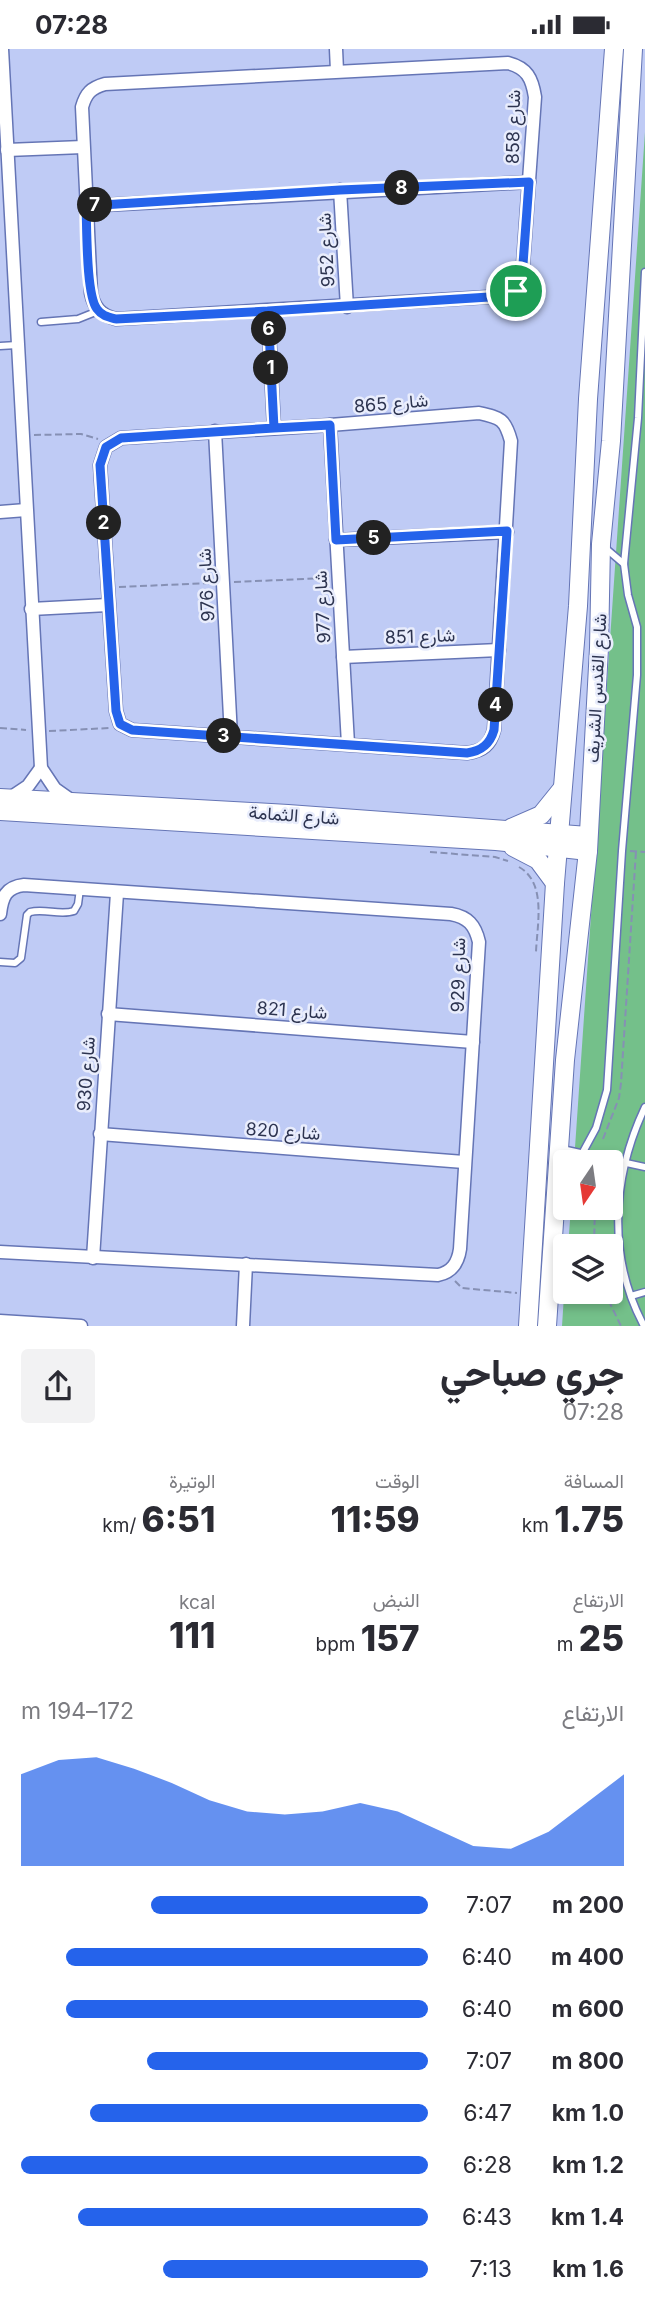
<!DOCTYPE html>
<html lang="ar">
<meta charset="utf-8">
<style>
:root{--surface:#fff;--page:#f2f2f3;--text:#2b2b33;--muted:#7c7c81;--accent:#2563eb}
body{margin:0;font-family:Inter,Vazirmatn,sans-serif;background:var(--page);color:var(--text);direction:rtl;height:100vh;display:flex;flex-direction:column;font-size:26px;white-space:nowrap}
*{box-sizing:border-box;margin:0}
p{font-size:23px;color:var(--muted)}
.icon{flex:none;width:38px;height:38px;fill:none;stroke:currentColor;stroke-width:2;stroke-linecap:round;stroke-linejoin:round}
.map{position:relative;height:1277px;overflow:hidden;direction:ltr}
.details{display:flex;flex-direction:column;background:var(--surface);flex:1}
.details>*{flex:none}
.needle{width:46px;rotate:193deg}
.buttons{position:absolute;left:553px;top:1101px;display:grid;gap:14px}
.buttons a{display:grid;place-items:center;width:70px;height:70px;border-radius:7px;background:var(--surface);box-shadow:0 4px 10px #0003;font-size:35px}
.pin{position:absolute;display:grid;place-items:center;width:60px;height:60px;color:#fff;margin:-30px;border:4px solid #fff;border-radius:50%;box-shadow:0 2px 7px #0007}
.km{position:absolute;width:35px;height:35px;margin:-18px;border-radius:50%;background:#222;color:#fff;font-size:19px;line-height:35px;text-align:center}
.round{display:grid;place-items:center;flex:none;width:74px;height:74px;border-radius:7px;background:var(--page)}
.overview{display:flex;align-items:center;justify-content:space-between;height:119px;padding:0 21px}
h1{font-size:38px;font-weight:800;line-height:52px}
.stats{display:grid;grid-template-columns:repeat(3,1fr);gap:10px;height:119px;padding:7px 21px}
.stats div{display:grid;align-content:center}
.stats b{font-size:35px;font-weight:800}
.stats small{font-size:19px;font-weight:400}
.stats p{font-size:19px}
.chart{height:196px;padding:14px 21px}
.chart p{display:flex;justify-content:space-between}
.chart svg{width:100%;height:126px;margin-top:7px;fill:var(--accent);opacity:.7}
ul{padding:0 21px;list-style:none;font-size:23px}
li{display:grid;grid-template-columns:112px 84px 1fr;align-items:center;height:52px}
li i{height:18px;border-radius:9px;background:var(--accent)}
.status{display:flex;justify-content:space-between;align-items:center;height:49px;padding:0 35px;background:var(--surface);direction:ltr}
.status svg{height:19px;fill:currentColor}
.map>svg:first-child{display:block}
.green{fill:#74c08a}
.lines{fill:none;stroke-linecap:round;stroke-linejoin:round}
.lane-casing{stroke:#6575b5;stroke-width:9}
.street-casing{stroke:#6575b5;stroke-width:15}
.secondary-casing{stroke:#6575b5;stroke-width:20}
.path{stroke:#8690b4;stroke-width:2;stroke-dasharray:7 3.5;stroke-linecap:butt}
.lane{stroke:#fff;stroke-width:6}
.street{stroke:#fff;stroke-width:12}
.secondary{stroke:#fff;stroke-width:18}
.route-casing{stroke:#fff;stroke-width:14}
.route{stroke:#2563eb;stroke-width:9}
.labels{text-anchor:middle;dominant-baseline:central;stroke-width:5;stroke-linejoin:round;paint-order:stroke}
.street-label{font-size:18px;fill:#2d3450;stroke:#e9edfc}
</style>
<div class="status"><b>07:28</b><svg viewBox="0 0 49 12"><path d="M0 12V9h3v3zM5 12V6h3v6zM10 12V3h3v9zM15 12V0h3v12zM26 1h20v11H26zM47 4h2v5h-2z"/></svg></div>
<div class="map">
<svg width="645" height="1277" viewBox="0 0 645 1277">
<rect width="100%" height="100%" fill="#bfcbf5"/>
<path class="green" d="M645,83v1194h-83l3,-46v11h46v-45h-43l3,-38 40,-1v-45h-37z"/>
<g class="lines">
<defs>
<g id="lane">
<path d="M41,273l37,-3 20,-8"/>
<path d="M0,297l17,-1"/>
<path d="M604,498l20,17"/>
<path d="M0,913l15,1 6,-5 6,-43 3,-3c15,-4 30,4 44,-1l4,-7 2,-15"/>
<path d="M562,1100l83,18"/>
<path d="M583,1103l13,-24 11,-38 15,-239 15,-176v-48l-9,-32 -4,-31 14,-146 7,-146"/>
<path d="M631,1247l14,-4"/>
<path d="M644,1277c-37,-69 -32,-149 1,-219"/>
</g>
<g id="street">
<path d="M2,0l39,719 14,21 17,12"/>
<path d="M336,0l1,22"/>
<path d="M508,14c19,5 24,15 27,34l-13,181 -6,13 -11,5 -389,23c-15,-4 -22,-11 -25,-26l-9,-186c4,-14 9,-19 23,-23z"/>
<path d="M7,101l76,-3"/>
<path d="M340,141l7,117"/>
<path d="M86,157l443,-24"/>
<path d="M268,262l6,117"/>
<path d="M479,364c22,5 26,6 32,28l-17,289c-4,15 -11,21 -27,23l-335,-23 -12,-6 -4,-13 -16,-246 6,-18 15,-9 209,-13z"/>
<path d="M330,376l18,319"/>
<path d="M215,382l16,305"/>
<path d="M0,463l26,-2"/>
<path d="M336,491l171,-8"/>
<path d="M31,560l77,-4"/>
<path d="M343,608l156,-7"/>
<path d="M10,749l18,-12 13,-18"/>
<path d="M0,865c2,-17 6,-27 24,-29l427,29c17,3 24,11 28,28l-19,307c-2,14 -8,23 -22,26l-438,-23"/>
<path d="M108,965l365,28"/>
<path d="M100,1085l364,28"/>
<path d="M93,1209l24,-365"/>
<path d="M0,1272l81,5"/>
<path d="M243,1277l3,-62"/>
</g>
<g id="secondary">
<path d="M0,749l288,16 300,22"/>
<path d="M0,762l496,30 92,10"/>
<path d="M511,779l30,-13 21,-26"/>
<path d="M513,798l25,13 17,23"/>
<path d="M528,1277l27,-443 23,-277 10,-207 26,-350"/>
<path d="M547,1277l18,-266 23,-209 11,-203 2,-104 10,-103 22,-392"/>
</g>
</defs>
<use href="#lane" class="lane-casing"/>
<use href="#street" class="street-casing"/>
<use href="#secondary" class="secondary-casing"/>
<g class="path">
<path d="M34,386l47,-1 17,5"/>
<path d="M234,533l93,-4"/>
<path d="M119,538l92,-4"/>
<path d="M0,679l26,2"/>
<path d="M49,682l61,-3"/>
<path d="M630,802l15,1"/>
<path d="M430,803l65,5 13,4"/>
<path d="M519,818c28,16 18,58 17,85"/>
<path d="M603,1090l16,-41 2,-15 15,-232"/>
<path d="M594,1197l1,-39"/>
<path d="M455,1232l7,7 55,5"/>
<path d="M604,1242l17,35"/>
</g>
<use href="#lane" class="lane"/>
<use href="#street" class="street"/>
<use href="#secondary" class="secondary"/>
</g>
<g class="lines">
<defs>
<path id="route" d="M516,242l-11,5 -237,15 6,117 -153,10 -15,9 -6,18 16,246 4,13 12,6 335,23c15,-2 23,-9 27,-23l13,-199 -171,9 -6,-115 -56,3 -6,-117 -152,8c-8,-2 -14,-3 -19,-10 -11,-14 -10,-82 -11,-103l254,-16 189,-8 -7,96 -6,13"/>
</defs>
<use href="#route" class="route-casing"/>
<use href="#route" class="route"/>
</g>
<g class="labels">
<g class="street-label">
<text transform="translate(513 78) rotate(-89)">شارع 858</text>
<text transform="translate(326 201) rotate(-93)">شارع 952</text>
<text transform="translate(391 354) rotate(-5)">شارع 865</text>
<text transform="translate(206 536) rotate(-93)">شارع 976</text>
<text transform="translate(322 558) rotate(-93)">شارع 977</text>
<text transform="translate(420 587) rotate(-2)">شارع 851</text>
<text transform="translate(596 639) rotate(-87)">شارع القدس الشريف</text>
<text transform="translate(294 766) rotate(4)">شارع الثمامة</text>
<text transform="translate(458 926) rotate(-89)">شارع 929</text>
<text transform="translate(292 961) rotate(4)">شارع 821</text>
<text transform="translate(86 1025) rotate(-86)">شارع 930</text>
<text transform="translate(283 1082) rotate(4)">شارع 820</text>
</g>
</g>
</svg>
<div class="buttons">
<a><svg class="needle" viewBox="-14 -14 28 28"><path d="M0-13l5 13h-10z" fill="#e53935"/><path d="M0 13l5-13h-10z" fill="#7c7c81"/></svg></a>
<a><svg class="icon" aria-label="layers" viewBox="0 0 24 24"><path d="M12 4l9 5-9 5-9-5zM3 14l9 5 9-5"/></svg></a>
</div>
<div class="pin" style="left:516px;top:242px;background:#1e9e55"><svg class="icon" aria-label="arrive" viewBox="0 0 24 24"><path d="M6 21V4h12l-3 4 3 4H6"/></svg></div>
<b class="km" style="left:271px;top:319px">1</b>
<b class="km" style="left:104px;top:474px">2</b>
<b class="km" style="left:224px;top:687px">3</b>
<b class="km" style="left:496px;top:656px">4</b>
<b class="km" style="left:374px;top:489px">5</b>
<b class="km" style="left:269px;top:280px">6</b>
<b class="km" style="left:95px;top:156px">7</b>
<b class="km" style="left:402px;top:139px">8</b>
</div>
<section class="details">
<div class="overview"><div><h1>جري صباحي</h1><p>07:28</p></div><a class="round"><svg class="icon" aria-label="share" viewBox="0 0 24 24"><path d="M12 15V3M7 8l5-5 5 5M5 13v7h14v-7"/></svg></a></div>
<div class="stats">
<div><p>المسافة</p><b>1.75<small> km</small></b></div>
<div><p>الوقت</p><b>11:59</b></div>
<div><p>الوتيرة</p><b>6:51<small> /km</small></b></div>
</div>
<div class="stats">
<div><p>الارتفاع</p><b>25<small> m</small></b></div>
<div><p>النبض</p><b>157<small> bpm</small></b></div>
<div><p>kcal</p><b>111</b></div>
</div>
<div class="chart"><p><span>الارتفاع</span>172–194 m</p>
<svg viewBox="0 0 160 44" preserveAspectRatio="none"><path d="M0 44V12L10 7L20 6L30 10L40 15L50 21L60 25L70 26L80 25L90 22L100 25L110 31L120 37L130 38L140 32L150 22L160 12V44z"/></svg>
</div>
<ul>
<li><b>200 m</b>7:07<i style="width:68%"></i></li>
<li><b>400 m</b>6:40<i style="width:89%"></i></li>
<li><b>600 m</b>6:40<i style="width:89%"></i></li>
<li><b>800 m</b>7:07<i style="width:69%"></i></li>
<li><b>1.0 km</b>6:47<i style="width:83%"></i></li>
<li><b>1.2 km</b>6:28<i style="width:100%"></i></li>
<li><b>1.4 km</b>6:43<i style="width:86%"></i></li>
<li><b>1.6 km</b>7:13<i style="width:65%"></i></li>
</ul>
</section>
